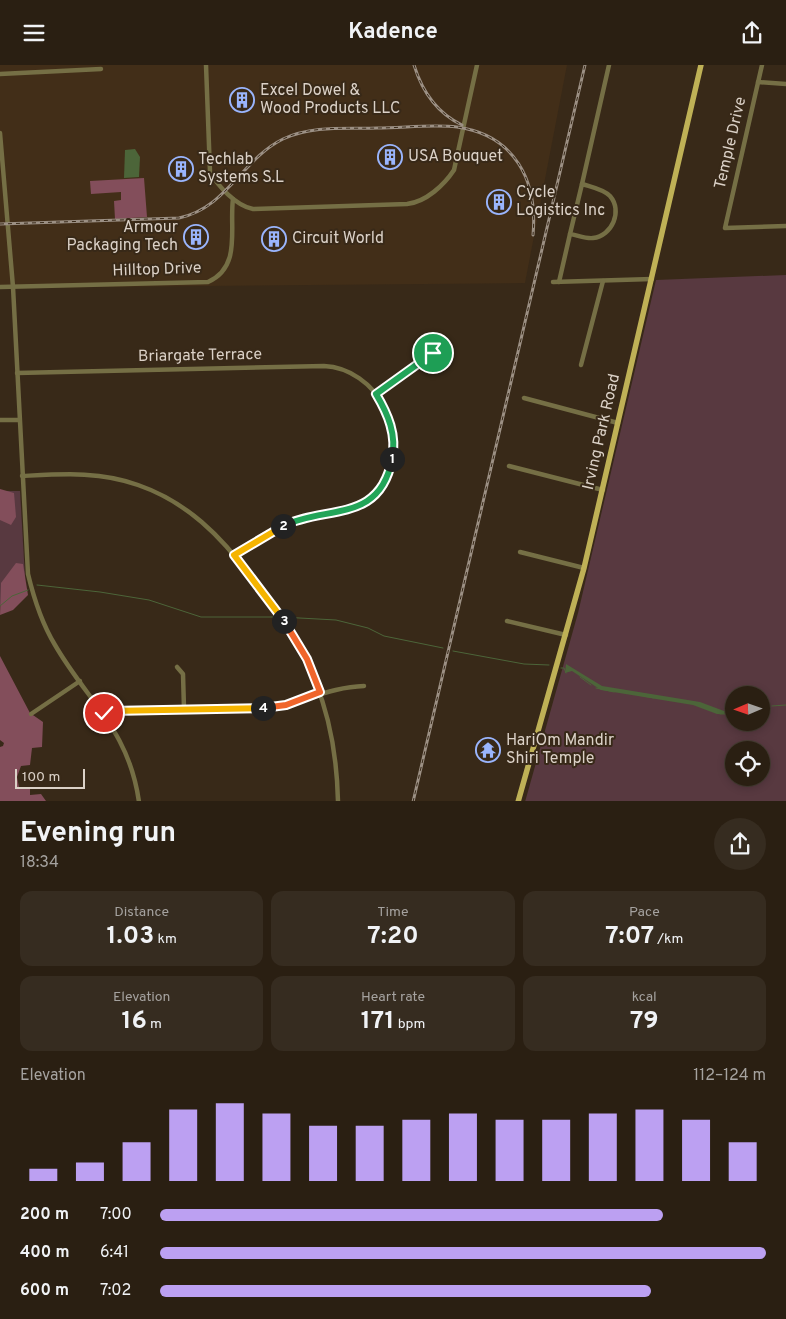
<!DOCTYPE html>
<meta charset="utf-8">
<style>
:root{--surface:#2a1f12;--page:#362c20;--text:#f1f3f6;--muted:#a5a29f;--line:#463d32;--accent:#bca0f2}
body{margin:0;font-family:Overpass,sans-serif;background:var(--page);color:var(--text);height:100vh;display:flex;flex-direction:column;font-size:19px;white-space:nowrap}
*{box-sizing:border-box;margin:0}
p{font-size:16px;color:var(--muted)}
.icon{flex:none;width:28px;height:28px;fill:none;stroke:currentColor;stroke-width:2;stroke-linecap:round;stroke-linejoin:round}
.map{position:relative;height:736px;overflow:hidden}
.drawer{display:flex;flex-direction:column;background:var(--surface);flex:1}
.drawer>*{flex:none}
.needle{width:32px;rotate:268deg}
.buttons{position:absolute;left:725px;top:621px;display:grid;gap:10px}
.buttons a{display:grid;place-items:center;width:45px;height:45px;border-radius:50%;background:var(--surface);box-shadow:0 2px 8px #0003,0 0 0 1px var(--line);font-size:25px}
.scale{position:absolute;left:15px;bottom:12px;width:70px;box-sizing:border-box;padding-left:5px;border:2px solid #dbd1c7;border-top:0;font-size:14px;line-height:18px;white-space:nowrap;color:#dbd1c7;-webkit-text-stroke:4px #382918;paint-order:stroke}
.pin{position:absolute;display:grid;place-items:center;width:42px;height:42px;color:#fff;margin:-21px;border:2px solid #fff;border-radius:50%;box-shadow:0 1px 5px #0007}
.km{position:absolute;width:25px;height:25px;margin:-12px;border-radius:50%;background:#222;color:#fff;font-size:14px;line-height:25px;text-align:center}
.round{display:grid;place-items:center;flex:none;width:52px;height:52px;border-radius:26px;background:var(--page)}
.overview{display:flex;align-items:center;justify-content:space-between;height:85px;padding:0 20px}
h1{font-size:28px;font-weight:700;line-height:38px}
.metrics{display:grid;grid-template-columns:repeat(3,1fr);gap:8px;height:85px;padding:5px 20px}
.metrics div{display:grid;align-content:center;border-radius:12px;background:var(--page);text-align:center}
.metrics b{font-size:25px;font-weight:700}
.metrics small{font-size:14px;font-weight:400}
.metrics p{font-size:14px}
.chart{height:140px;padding:10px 20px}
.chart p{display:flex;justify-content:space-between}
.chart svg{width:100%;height:90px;margin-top:5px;stroke:var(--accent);stroke-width:6}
ul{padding:0 20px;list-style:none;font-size:16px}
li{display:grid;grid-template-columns:80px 60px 1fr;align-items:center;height:38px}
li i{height:12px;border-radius:6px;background:var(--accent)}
header{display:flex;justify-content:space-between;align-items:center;height:65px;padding:0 20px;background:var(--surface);font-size:22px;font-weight:700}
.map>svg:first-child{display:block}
.built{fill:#422e18}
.green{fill:#583940;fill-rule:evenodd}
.forest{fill:#834e5b}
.water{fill:#4c6539}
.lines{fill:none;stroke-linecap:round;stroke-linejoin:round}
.stream{stroke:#4c6539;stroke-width:1}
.minor{stroke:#756f45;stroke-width:4.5}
.major{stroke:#bfb156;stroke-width:5.5}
.rail-casing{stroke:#9c9084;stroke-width:3}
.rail{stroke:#382918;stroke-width:1;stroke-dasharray:4;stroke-linecap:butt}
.split-1-casing{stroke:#fff;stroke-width:10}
.split-2-casing{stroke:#fff;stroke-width:10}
.split-3-casing{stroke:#fff;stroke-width:10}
.split-4-casing{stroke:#fff;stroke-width:10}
.split-5-casing{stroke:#fff;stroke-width:10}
.split-1{stroke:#22a559;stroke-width:6}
.split-2{stroke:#22a559;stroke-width:6}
.split-3{stroke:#f5b400;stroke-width:6}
.split-4{stroke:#f0652b;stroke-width:6}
.split-5{stroke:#f5b400;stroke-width:6}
.labels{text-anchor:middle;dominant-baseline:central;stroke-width:4;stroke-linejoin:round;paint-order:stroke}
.poi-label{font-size:16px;fill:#dbd1c7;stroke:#382918;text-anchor:start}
.street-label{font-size:16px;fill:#dbd1c7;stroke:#382918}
</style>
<header><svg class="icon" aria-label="menu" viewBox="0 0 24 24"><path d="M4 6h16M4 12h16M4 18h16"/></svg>Kadence<svg class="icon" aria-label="share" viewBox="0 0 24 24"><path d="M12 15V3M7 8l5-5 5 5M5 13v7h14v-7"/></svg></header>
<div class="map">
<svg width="786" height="737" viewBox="0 0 786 737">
<rect width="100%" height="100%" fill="#382918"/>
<path class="built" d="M0,0h567l-42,218 -525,5z"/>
<g class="green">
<path d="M786,210v526l-261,1 53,-189 78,-333zM734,630h27v28h-27zM734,685h27v27h-27z"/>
<path d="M0,426h20l5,86 -25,29z"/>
</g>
<g class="forest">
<path d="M144,113l3,39 -32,2 -1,-18 7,-1v-8l-30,2 -1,-13z"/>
<path d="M0,424l14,4 2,24 -5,8 -11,-5z"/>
<path d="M16,498l7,1 5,31 -15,15 -13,5 1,-32z"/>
<path d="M0,591l30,57 13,9 -1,25 -10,1 -2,17 -9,1 -4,11 2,10 11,1v7l11,-1 5,7h-46v-54l3,-1 1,-3 -4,-3z"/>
</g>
<g class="water">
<path d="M135,84l5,8 -1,20 -15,1 1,-28z"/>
<path d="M566,599l36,22 98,16 24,9 10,-1v4h-17l-24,-9 -92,-15 -29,-19 -7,2z"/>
</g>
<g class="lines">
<g class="stream">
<path d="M37,520l63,7 49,8 52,17h76"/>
<path d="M0,541l12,-10 16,-6"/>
<path d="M281,552l55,3 32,8 16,8 59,12"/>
<path d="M453,586l71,13 25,1"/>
<path d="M561,603h3l2,5"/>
<path d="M580,612l11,8"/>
<path d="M596,623l18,4"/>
<path d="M638,630l16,3"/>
<path d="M772,641l14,-1"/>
<path d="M720,649h14"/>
</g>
<g class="minor">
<path d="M206,0l4,107c8,14 26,34 43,37l154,-5c19,-2 37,-19 47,-34l23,-105"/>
<path d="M762,0l-37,163 61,-2"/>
<path d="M0,9l101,-5"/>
<path d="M758,17l28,2"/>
<path d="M0,68l13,154 15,287c6,25 13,48 27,71 33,57 74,85 84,157"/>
<path d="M582,119c9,3 21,5 28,12 13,15 2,40 -17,42 -7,1 -16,-3 -23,-4z"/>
<path d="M582,119l27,-119"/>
<path d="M553,217l99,-3"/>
<path d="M559,217l11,-48"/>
<path d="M0,222l208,-5c34,-15 21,-54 25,-83"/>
<path d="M581,300l22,-84"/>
<path d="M17,308l307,-7c25,1 49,18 60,41 19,41 8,88 -37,104 -16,5 -33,4 -49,9 -23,7 -43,22 -64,35"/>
<path d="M375,329l67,-48"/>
<path d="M524,333l94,25"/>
<path d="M0,355h19"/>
<path d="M509,401l94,24"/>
<path d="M22,411c40,-2 78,-5 116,9 49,17 83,51 113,92 57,74 85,129 87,225"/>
<path d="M520,487l64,16"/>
<path d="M507,556l59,14"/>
<path d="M177,602l6,7 1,35"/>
<path d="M104,648l6,-2 160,-3c32,-5 60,-21 94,-22"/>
<path d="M31,649l49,-33"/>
</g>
<path class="major" d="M518,737l66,-234 117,-503"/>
<defs>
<g id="rail">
<path d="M414,0c8,26 23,48 48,60"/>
<path d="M0,159l179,-6c48,-10 63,-59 104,-79 29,-14 64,-10 94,-11 26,0 55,-4 80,-1 58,8 81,54 76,108"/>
<path d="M413,737l172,-737"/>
</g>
</defs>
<use href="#rail" class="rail-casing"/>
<use href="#rail" class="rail"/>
</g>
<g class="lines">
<defs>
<path id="split-1" d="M392,394c5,-24 -4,-45 -16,-65l57,-41"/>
<path id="split-2" d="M283,461c42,-21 97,-2 109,-67"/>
<path id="split-3" d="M283,461l-49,29 50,66"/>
<path id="split-4" d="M263,643l23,-3 34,-13 -13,-33 -23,-38"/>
<path id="split-5" d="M104,648l6,-2 153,-3"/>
</defs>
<use href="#split-1" class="split-1-casing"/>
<use href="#split-2" class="split-2-casing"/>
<use href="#split-3" class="split-3-casing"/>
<use href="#split-4" class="split-4-casing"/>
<use href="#split-5" class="split-5-casing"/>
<use href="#split-1" class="split-1"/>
<use href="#split-2" class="split-2"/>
<use href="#split-3" class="split-3"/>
<use href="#split-4" class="split-4"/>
<use href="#split-5" class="split-5"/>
</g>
<defs>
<symbol id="building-ring" viewBox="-11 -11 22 22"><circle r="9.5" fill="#382918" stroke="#9ab5fd" stroke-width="1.5"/><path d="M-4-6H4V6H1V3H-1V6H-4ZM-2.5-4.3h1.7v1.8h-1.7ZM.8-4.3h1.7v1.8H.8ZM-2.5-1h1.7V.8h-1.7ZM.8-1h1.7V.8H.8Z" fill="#9ab5fd"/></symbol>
<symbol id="temple-ring" viewBox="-11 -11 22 22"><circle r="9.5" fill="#382918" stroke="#9ab5fd" stroke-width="1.5"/><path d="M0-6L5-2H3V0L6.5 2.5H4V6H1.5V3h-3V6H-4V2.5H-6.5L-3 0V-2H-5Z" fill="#9ab5fd"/></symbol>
</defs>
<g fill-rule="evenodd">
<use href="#building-ring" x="228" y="21" width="28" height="28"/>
<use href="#building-ring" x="376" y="78" width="28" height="28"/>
<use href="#building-ring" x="167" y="90" width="28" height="28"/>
<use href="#building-ring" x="485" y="123" width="28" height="28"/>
<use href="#building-ring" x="182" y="158" width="28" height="28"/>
<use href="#building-ring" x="260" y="160" width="28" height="28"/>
<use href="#temple-ring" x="474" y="671" width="28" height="28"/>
</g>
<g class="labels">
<g class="poi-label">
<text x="260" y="26">Excel Dowel &amp;<tspan x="260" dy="18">Wood Products LLC</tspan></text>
<text x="408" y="92">USA Bouquet</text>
<text x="198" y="95">Techlab<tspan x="198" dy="18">Systems S.L</tspan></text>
<text x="516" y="128">Cycle<tspan x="516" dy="18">Logistics Inc</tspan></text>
<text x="178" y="163" text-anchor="end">Armour<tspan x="178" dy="18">Packaging Tech</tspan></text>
<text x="292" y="174">Circuit World</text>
<text x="506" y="676">HariOm Mandir<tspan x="506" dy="18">Shiri Temple</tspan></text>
</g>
<g class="street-label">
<text transform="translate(731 78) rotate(-77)">Temple Drive</text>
<text transform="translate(157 205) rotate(-2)">Hilltop Drive</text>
<text transform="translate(200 291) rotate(-1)">Briargate Terrace</text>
<text transform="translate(602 367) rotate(-77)">Irving Park Road</text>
</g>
</g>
</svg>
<div class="buttons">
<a><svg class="needle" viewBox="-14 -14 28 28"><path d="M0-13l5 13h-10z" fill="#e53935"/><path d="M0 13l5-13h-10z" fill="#a5a29f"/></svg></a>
<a><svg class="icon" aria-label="locate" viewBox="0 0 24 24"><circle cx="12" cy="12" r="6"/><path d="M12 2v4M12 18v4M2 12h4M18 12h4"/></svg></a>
</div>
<div class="scale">100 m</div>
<div class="pin" style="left:433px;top:288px;background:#1e9e55"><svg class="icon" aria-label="arrive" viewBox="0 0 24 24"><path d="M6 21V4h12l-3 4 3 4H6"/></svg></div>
<div class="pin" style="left:104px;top:648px;background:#d93025"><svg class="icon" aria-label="check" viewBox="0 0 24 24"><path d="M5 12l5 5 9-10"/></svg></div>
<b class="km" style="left:392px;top:394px">1</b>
<b class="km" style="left:283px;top:461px">2</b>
<b class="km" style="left:284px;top:556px">3</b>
<b class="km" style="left:263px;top:643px">4</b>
</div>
<section class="drawer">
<div class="overview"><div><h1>Evening run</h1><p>18:34</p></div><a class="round"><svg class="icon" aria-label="share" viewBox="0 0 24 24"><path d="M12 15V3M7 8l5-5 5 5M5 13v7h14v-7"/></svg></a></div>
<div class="metrics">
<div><p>Distance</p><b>1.03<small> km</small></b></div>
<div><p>Time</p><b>7:20</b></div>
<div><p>Pace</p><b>7:07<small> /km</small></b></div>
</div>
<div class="metrics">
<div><p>Elevation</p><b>16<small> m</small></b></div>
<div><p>Heart rate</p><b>171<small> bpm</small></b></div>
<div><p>kcal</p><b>79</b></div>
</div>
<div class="chart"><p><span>Elevation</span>112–124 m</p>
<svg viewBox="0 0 160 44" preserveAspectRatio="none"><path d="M5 44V38M15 44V35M25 44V25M35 44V9M45 44V6M55 44V11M65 44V17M75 44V17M85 44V14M95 44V11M105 44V14M115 44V14M125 44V11M135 44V9M145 44V14M155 44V25"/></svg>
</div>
<ul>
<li><b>200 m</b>7:00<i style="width:83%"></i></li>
<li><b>400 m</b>6:41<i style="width:100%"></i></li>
<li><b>600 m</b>7:02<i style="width:81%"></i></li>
</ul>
</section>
